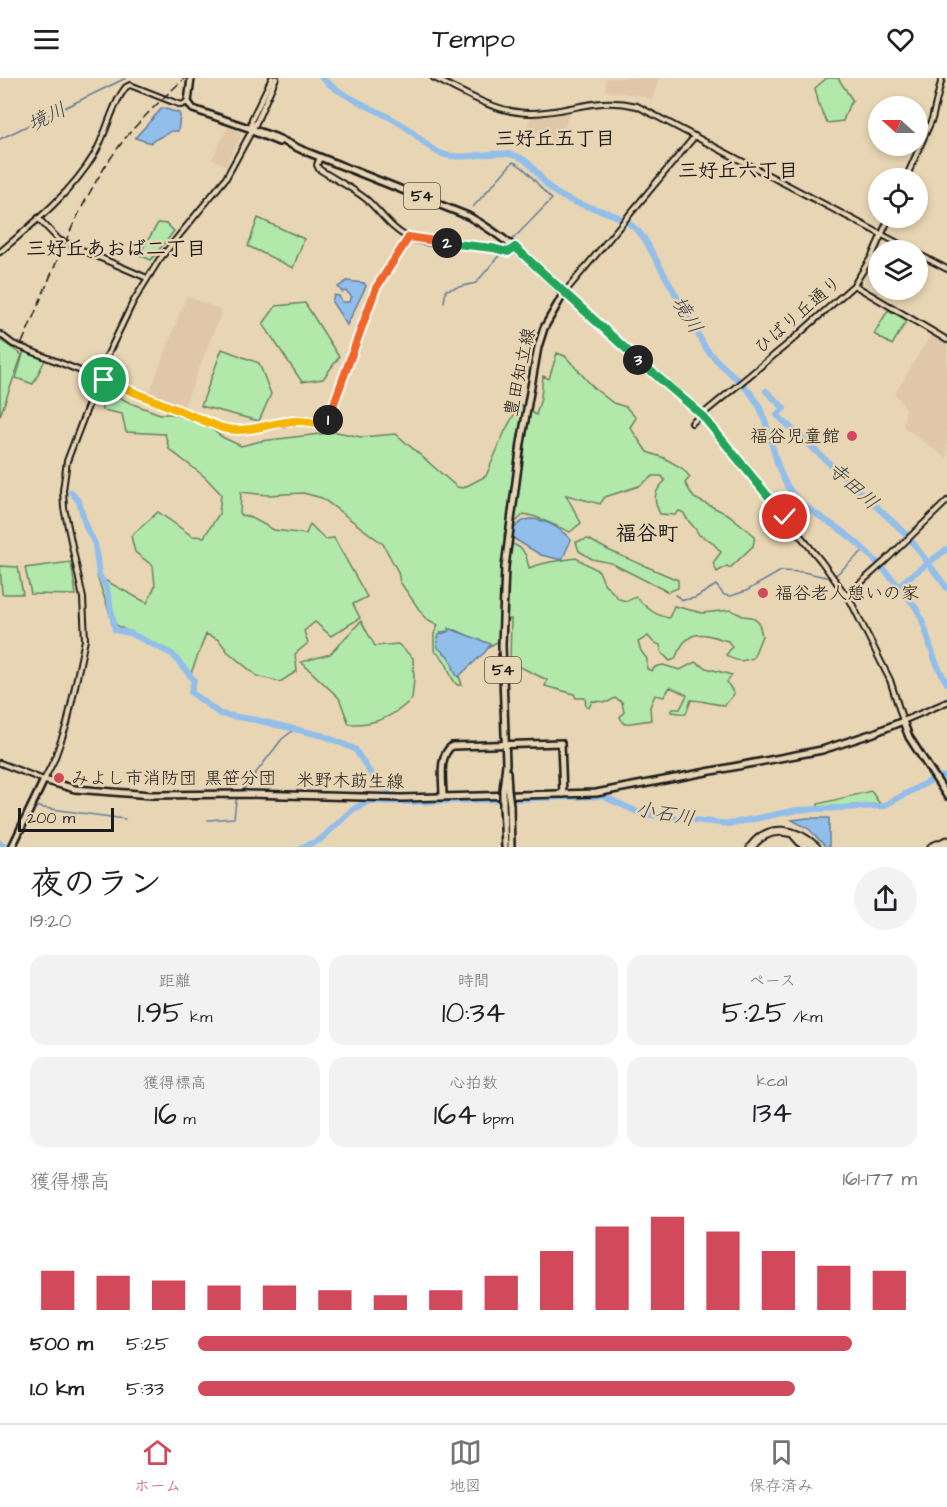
<!DOCTYPE html>
<html lang="ja">
<meta charset="utf-8">
<style>
:root{--surface:#fff;--page:#f2f2f2;--text:#202124;--muted:#757577;--line:#e0e0e0;--accent:#d1495b}
body{margin:0;font-family:"Architects Daughter","Klee One",sans-serif;background:var(--page);color:var(--text);height:100vh;display:flex;flex-direction:column;font-size:22px;white-space:nowrap}
*{box-sizing:border-box;margin:0}
p{font-size:20px;color:var(--muted)}
.icon{flex:none;width:33px;height:33px;fill:none;stroke:currentColor;stroke-width:2;stroke-linecap:round;stroke-linejoin:round}
.map{position:relative;height:769px;overflow:hidden}
.sheet{display:flex;flex-direction:column;background:var(--surface);flex:1}
.sheet>*{flex:none}
.needle{width:39px;rotate:291deg}
.controls{position:absolute;left:868px;top:18px;display:grid;gap:12px}
.controls a{display:grid;place-items:center;width:60px;height:60px;border-radius:50%;background:var(--surface);box-shadow:0 3px 9px #0003;font-size:30px}
.scale{position:absolute;left:18px;bottom:15px;width:96px;box-sizing:border-box;padding-left:6px;border:3px solid #1c1c1c;border-top:0;font-size:16px;line-height:21px;white-space:nowrap;color:#1c1c1c;-webkit-text-stroke:4px #e8d5b3;paint-order:stroke}
.pin{position:absolute;display:grid;place-items:center;width:51px;height:51px;color:#fff;margin:-26px;border:3px solid #fff;border-radius:50%;box-shadow:0 2px 6px #0007}
.km{position:absolute;width:30px;height:30px;margin:-15px;border-radius:50%;background:#222;color:#fff;font-size:16px;line-height:30px;text-align:center}
.round{display:grid;place-items:center;flex:none;width:63px;height:63px;border-radius:32px;background:var(--page)}
.head{display:flex;align-items:center;justify-content:space-between;height:102px;padding:0 30px}
h1{font-size:33px;font-weight:600;line-height:45px}
.stats{display:grid;grid-template-columns:repeat(3,1fr);gap:9px;height:102px;padding:6px 30px}
.stats div{display:grid;align-content:center;border-radius:15px;background:var(--page);text-align:center}
.stats b{font-size:30px;font-weight:600}
.stats small{font-size:16px;font-weight:400}
.stats p{font-size:16px}
.chart{height:168px;padding:12px 30px}
.chart p{display:flex;justify-content:space-between}
.chart svg{width:100%;height:108px;margin-top:6px;stroke:var(--accent);stroke-width:6}
ul{padding:0 30px;list-style:none;font-size:20px}
li{display:grid;grid-template-columns:96px 72px 1fr;align-items:center;height:45px}
li i{height:15px;border-radius:8px;background:var(--accent)}
header{display:flex;justify-content:space-between;align-items:center;height:78px;padding:0 30px;background:var(--surface);font-size:27px;font-weight:600}
.dock{display:flex;justify-content:space-around;align-items:center;height:84px;border-top:2px solid var(--line);background:var(--surface);font-size:16px;color:var(--muted)}
.dock a{display:grid;justify-items:center;gap:3px}
.dock .selected{color:var(--accent)}
.map>svg:first-child{display:block}
.built{fill:#e0c7a8}
.green{fill:#b2e8aa;stroke:#678263;stroke-width:1.5}
.water{fill:#92beeb;stroke:#637d98;stroke-width:1.5}
.lines{fill:none;stroke-linecap:round;stroke-linejoin:round}
.stream{stroke:#637d98;stroke-width:1.5}
.river{stroke:#92beeb;stroke-width:6}
.minor-casing{stroke:#1c1c1c;stroke-width:8}
.major-casing{stroke:#1c1c1c;stroke-width:10}
.highway-casing{stroke:#1c1c1c;stroke-width:11}
.minor{stroke:#e8d5b3;stroke-width:4}
.major{stroke:#e8d5b3;stroke-width:5}
.highway{stroke:#e8d5b3;stroke-width:7}
.rail{stroke:#1c1c1c;stroke-width:1.5;stroke-dasharray:9 4.5;stroke-linecap:butt}
.major-bridge-casing{stroke:#1c1c1c;stroke-width:10;stroke-linecap:butt}
.major-bridge{stroke:#e8d5b3;stroke-width:5}
.split-1-casing{stroke:#fff;stroke-width:12}
.split-2-casing{stroke:#fff;stroke-width:12}
.split-3-casing{stroke:#fff;stroke-width:12}
.split-4-casing{stroke:#fff;stroke-width:12}
.split-1{stroke:#f5b400;stroke-width:8}
.split-2{stroke:#f0652b;stroke-width:8}
.split-3{stroke:#22a559;stroke-width:8}
.split-4{stroke:#22a559;stroke-width:8}
.poi-dot{fill:#d1495b;stroke:#e8d5b3;stroke-width:2}
.labels{text-anchor:middle;dominant-baseline:central;stroke-width:5;stroke-linejoin:round;paint-order:stroke}
.shield{fill:#e8d5b3;stroke:#595449;stroke-width:1.5}
.shield-label{font-size:16px;font-weight:bold;fill:#1c1c1c}
.street-label{font-size:18px;fill:#1c1c1c;stroke:#e8d5b3}
.poi-label{font-size:18px;fill:#1c1c1c;stroke:#e8d5b3;text-anchor:start}
.water-label{font-size:20px;font-style:italic;fill:#3a4450;stroke:#e8d5b3}
.neighbourhood-label{font-size:20px;font-weight:bold;fill:#1c1c1c;stroke:#e8d5b3}
.quarter-label{font-size:21px;font-weight:bold;fill:#1c1c1c;stroke:#e8d5b3}
</style>
<header><svg class="icon" aria-label="menu" viewBox="0 0 24 24"><path d="M4 6h16M4 12h16M4 18h16"/></svg>Tempo<svg class="icon" aria-label="heart" viewBox="0 0 24 24"><path d="M12 20l-8-8c-3-5 5-10 8-4 3-6 11-1 8 4z"/></svg></header>
<div class="map">
<svg width="947" height="769" viewBox="0 0 947 769">
<rect width="100%" height="100%" fill="#e8d5b3"/>
<filter id="ink" filterUnits="userSpaceOnUse"><feTurbulence type="fractalNoise" baseFrequency=".0167" numOctaves="2"/><feDisplacementMap in="SourceGraphic" scale="12" xChannelSelector="R" yChannelSelector="G"/><feConvolveMatrix kernelMatrix="1 2 1 2 8 2 1 2 1" color-interpolation-filters="sRGB"/></filter>
<g filter="url(#ink)">
<g class="built">
<path d="M605,0h54l-7,22 -15,-5 -31,-4z"/>
<path d="M567,33l3,2 -11,31 -34,-15 7,-13z"/>
<path d="M228,49l14,6 -16,33 -14,-7z"/>
<path d="M188,218l34,15 -38,96 -35,-13 37,-97z"/>
<path d="M931,256l16,9v116l-44,-33 3,-17 -11,-15z"/>
</g>
<g class="green">
<path d="M827,0h11l15,23 -4,4 -6,16 -16,2 -8,-18 -4,-17z"/>
<path d="M258,140l46,21 -11,29 -45,-22z"/>
<path d="M158,145l9,1 7,7 -23,29 -12,-5z"/>
<path d="M305,225l34,54 -16,22 -21,3 -39,-58 13,-18z"/>
<path d="M888,232l19,10 -15,25 -18,-11z"/>
<path d="M0,262l22,15 -22,61z"/>
<path d="M222,271l37,14 12,31 -12,27 -58,-15z"/>
<path d="M24,273l21,9 -12,24 -17,-6z"/>
<path d="M557,275l8,3 29,32 19,15 13,4 10,11 -6,9 17,25 17,6 18,10 8,9 -5,6 9,15 35,17 26,21 -2,10 -23,22 -3,-2 -10,6 -4,-9 8,-11 -10,-11 -12,-6c-4,-9 -12,-13 -15,-22l-5,-2 -4,4 -15,-1c-7,-14 -7,-22 5,-33l-3,-5h-9l-14,10 -34,11 -5,7 -34,-9 15,28 -11,9 -34,-15 -12,-3 -20,19v6l18,10 4,7 3,12c15,-7 31,-7 47,-10l23,13 5,12 15,16 8,2 9,-4c11,11 18,18 33,21l5,-12 28,7 29,-3 12,6 9,1 7,6 3,13 -9,22c-11,4 -17,4 -27,-3l6,-8 -4,-6c-28,-9 -41,-13 -53,18l-5,2 -8,-8 -2,-8 -7,-3 -5,-6 -10,6 3,9 6,8v10l5,2 3,-4 8,-2 17,5 15,-8 11,6 26,7 -5,7 7,12 -9,11c-12,0 -22,-5 -34,-5l-5,14 -15,-2 2,-3h7l7,-14 -17,-8 -6,10 -9,-2 -5,12 1,13 -27,4 -4,-7 4,-5 -2,-10 -7,-4 -7,4 -16,-1 -3,7 -3,-2 -1,-8h-9l-2,-4 -29,-8 2,-6 -37,-18 1,-43 -12,2v20l-9,5 -34,-16 -15,2 -2,10c9,14 19,27 23,43h-5c-12,-13 -4,-21 -23,-34v-17l4,-9 -13,-7 -25,-36 -2,-10 -15,-28 -61,-46 -19,-5 -35,2 -27,-3 -1,23 10,2 24,13 32,4 4,-10 15,15 9,-1 33,59 -14,7 7,14 -29,18 -16,-14 -11,9 4,12 -13,11 2,17 -17,11 -23,-6 -29,-24 -9,-12 -13,-6 -16,42 -16,-22 -26,-11 -35,-20 -16,-47 50,27 8,-17 -2,-20 -18,-14 -4,-16 27,-24 34,24 12,1 15,-23 2,-20 -16,-17 -36,-28 -4,-15 -39,-2 -4,-18 -20,-4 -1,-23 29,16 30,11h13l32,10 17,13 19,9 20,-5 76,-9 24,5 35,-3 61,53 6,1 23,-12 19,-45 15,-27 16,11 5,-17 2,-22 6,3z"/>
<path d="M588,461l22,12 68,29v8l-10,4 -57,-29 -19,-4 -13,-8 -3,-9z"/>
<path d="M71,484l5,33 -45,-1 -6,-26z"/>
<path d="M0,488l18,1 5,27h-21z"/>
<path d="M361,543l14,25 23,-2 15,14 1,21 -2,20c-19,18 -37,26 -63,25l-10,-26 -38,-36 29,-8z"/>
<path d="M871,713l9,13 -62,3v-3z"/>
</g>
<g class="water">
<path d="M162,30l17,5 1,3 -2,15h-6l-20,10 -1,2 -16,-5z"/>
<path d="M347,203l17,2 2,3 -19,39 -15,-23 2,-7 5,1 3,6h7l3,-5 -6,-6 -4,1 -4,-5z"/>
<path d="M529,441c16,0 31,9 42,21l-9,20 -21,-5 -30,-18v-4c5,-8 9,-12 18,-14z"/>
<path d="M448,550l43,16 -6,8 -27,25c-5,-5 -4,-11 -8,-18 -7,-11 -17,-6 -11,-24l10,-4z"/>
<path d="M808,740h21v29h-3l-17,-18 -17,-9z"/>
</g>
<g class="lines">
<g class="stream">
<path d="M0,61l126,-61"/>
<path d="M444,224l2,-12 30,-7 36,-43 40,-41c-13,-10 -24,-32 -39,-37l-40,45"/>
<path d="M675,517l8,5 12,-2 21,-13 8,10 7,1 15,-5 35,-20 22,1 23,5 11,-3 27,-24"/>
<path d="M242,713l40,-52 13,-10"/>
<path d="M37,729l88,12"/>
<path d="M208,742l26,-2 2,-17 3,-6"/>
</g>
<g class="river">
<path d="M322,0c24,22 55,30 82,48 13,8 22,22 36,27 24,10 53,-5 77,3 17,6 24,27 39,37 31,20 63,13 88,45l61,109c16,22 43,36 55,61 13,28 13,60 32,85 15,19 40,29 58,44 19,15 49,48 63,67 11,14 14,34 20,50 3,11 9,20 14,29"/>
<path d="M766,313l18,17 -7,7 130,120 40,53"/>
<path d="M71,414l8,10 7,25 9,17 4,31 8,14 8,41 15,3 42,21 22,26 -3,12 29,22 36,6 68,16 31,13 19,30 20,16 5,6"/>
<path d="M899,510l5,-7 43,-32"/>
<path d="M0,765l7,4"/>
<path d="M302,769l18,-7 32,-30 17,-9 40,1 193,-6 40,18 87,10 68,-14 86,-4 56,-30 8,1"/>
</g>
<defs>
<g id="minor">
<path d="M434,0c31,15 63,36 99,35 38,-1 63,-17 104,-7l274,144"/>
<path d="M251,51l1,-10 20,-41"/>
<path d="M695,58l-131,157 138,122 119,146 30,41 39,78 13,41 44,-19"/>
<path d="M320,79l-3,8 2,4c15,10 32,18 47,30 14,12 26,32 44,39 31,11 66,3 96,14l9,-5"/>
<path d="M906,100l26,-59 10,-41"/>
<path d="M38,140l21,22 88,38"/>
<path d="M0,174c34,-29 71,-59 94,-97 13,-22 17,-49 32,-68l4,-2 51,20 7,-3"/>
<path d="M918,176l29,15"/>
<path d="M854,207l93,55"/>
<path d="M0,256l13,10 13,5 196,79 19,3 55,-10 31,4 49,-137 33,-51"/>
<path d="M692,345l98,-81 64,-57 18,-29 17,-38"/>
<path d="M847,517l37,-33 63,-61"/>
<path d="M0,685l44,17 10,-20 13,-36 18,-84 -2,-42 -19,-90 -1,-18 4,-29 40,-105 26,-54 26,-42 67,-82 30,-55 20,-45"/>
</g>
<g id="major">
<path d="M191,0l-3,24 5,7 82,28 27,13 166,66c37,20 66,48 96,77l-20,35 -6,19 -17,96 -16,124 -3,78 4,119 -3,26"/>
<path d="M252,53l27,11"/>
<path d="M507,694l1,18"/>
<path d="M443,718c0,-16 -5,-40 9,-50l109,-3 2,51"/>
<path d="M503,727l2,42"/>
<path d="M510,727l1,42"/>
<path d="M12,769l32,-67 31,9 76,6 94,-1 157,4 194,-5 226,-43 52,-17 29,-12 6,16 38,59"/>
</g>
<g id="highway">
<path d="M795,758l10,11"/>
<path d="M751,769c18,-24 45,-18 65,0"/>
<path d="M932,769l15,-6"/>
<path d="M946,769h1"/>
</g>
</defs>
<use href="#minor" class="minor-casing"/>
<use href="#major" class="major-casing"/>
<use href="#highway" class="highway-casing"/>
<use href="#minor" class="minor"/>
<use href="#major" class="major"/>
<use href="#highway" class="highway"/>
<path class="rail" d="M22,265c31,-70 57,-147 105,-207 18,-21 38,-40 58,-58"/>
<defs>
<g id="major-bridge">
<path d="M503,712v15"/>
<path d="M508,712l2,15"/>
</g>
</defs>
<use href="#major-bridge" class="major-bridge-casing"/>
<use href="#major-bridge" class="major-bridge"/>
</g>
</g>
<g class="lines" filter="url(#ink)">
<defs>
<path id="split-1" d="M104,302l118,48c29,7 48,-7 76,-7 10,0 19,2 29,4l1,-5"/>
<path id="split-2" d="M328,342l48,-132 33,-51 38,6"/>
<path id="split-3" d="M447,165l46,5 15,4 7,-5 123,113"/>
<path id="split-4" d="M638,282l64,55 83,102"/>
</defs>
<use href="#split-1" class="split-1-casing"/>
<use href="#split-2" class="split-2-casing"/>
<use href="#split-3" class="split-3-casing"/>
<use href="#split-4" class="split-4-casing"/>
<use href="#split-1" class="split-1"/>
<use href="#split-2" class="split-2"/>
<use href="#split-3" class="split-3"/>
<use href="#split-4" class="split-4"/>
</g>
<g class="poi-dot">
<circle cx="852" cy="358" r="6"/>
<circle cx="763" cy="515" r="6"/>
<circle cx="59" cy="700" r="6"/>
</g>
<g class="labels">
<g class="shield">
<rect x="404" y="105" width="36" height="26" rx="4.5"/>
<rect x="485" y="579" width="36" height="26" rx="4.5"/>
</g>
<g class="shield-label">
<text x="422" y="118">54</text>
<text x="503" y="592">54</text>
</g>
<g class="street-label">
<text transform="translate(798 237) rotate(-41)">ひばり丘通り</text>
<text transform="translate(520 294) rotate(-78)">豊田知立線</text>
<text transform="translate(350 703) rotate(1)">米野木莇生線</text>
</g>
<g class="poi-label">
<text x="840" y="358" text-anchor="end">福谷児童館</text>
<text x="775" y="515">福谷老人憩いの家</text>
<text x="71" y="700">みよし市消防団 黒笹分団</text>
</g>
<g class="water-label">
<text transform="translate(47 39) rotate(-26)">境川</text>
<text transform="translate(687 237) rotate(59)">境川</text>
<text transform="translate(853 408) rotate(42)">寺田川</text>
<text transform="translate(665 736) rotate(10)">小石川</text>
</g>
<g class="neighbourhood-label">
<text x="555" y="61">三好丘五丁目</text>
<text x="738" y="93">三好丘六丁目</text>
<text x="116" y="171">三好丘あおば二丁目</text>
</g>
<g class="quarter-label">
<text x="647" y="455">福谷町</text>
</g>
</g>
</svg>
<div class="controls">
<a><svg class="needle" viewBox="-14 -14 28 28"><path d="M0-13l5 13h-10z" fill="#e53935"/><path d="M0 13l5-13h-10z" fill="#757577"/></svg></a>
<a><svg class="icon" aria-label="locate" viewBox="0 0 24 24"><circle cx="12" cy="12" r="6"/><path d="M12 2v4M12 18v4M2 12h4M18 12h4"/></svg></a>
<a><svg class="icon" aria-label="layers" viewBox="0 0 24 24"><path d="M12 4l9 5-9 5-9-5zM3 14l9 5 9-5"/></svg></a>
</div>
<div class="scale">200 m</div>
<div class="pin" style="left:104px;top:302px;background:#1e9e55"><svg class="icon" aria-label="arrive" viewBox="0 0 24 24"><path d="M6 21V4h12l-3 4 3 4H6"/></svg></div>
<div class="pin" style="left:785px;top:439px;background:#d93025"><svg class="icon" aria-label="check" viewBox="0 0 24 24"><path d="M5 12l5 5 9-10"/></svg></div>
<b class="km" style="left:328px;top:342px">1</b>
<b class="km" style="left:447px;top:165px">2</b>
<b class="km" style="left:638px;top:282px">3</b>
</div>
<section class="sheet">
<div class="head"><div><h1>夜のラン</h1><p>19:20</p></div><a class="round"><svg class="icon" aria-label="share" viewBox="0 0 24 24"><path d="M12 15V3M7 8l5-5 5 5M5 13v7h14v-7"/></svg></a></div>
<div class="stats">
<div><p>距離</p><b>1.95<small> km</small></b></div>
<div><p>時間</p><b>10:34</b></div>
<div><p>ペース</p><b>5:25<small> /km</small></b></div>
</div>
<div class="stats">
<div><p>獲得標高</p><b>16<small> m</small></b></div>
<div><p>心拍数</p><b>164<small> bpm</small></b></div>
<div><p>kcal</p><b>134</b></div>
</div>
<div class="chart"><p><span>獲得標高</span>161–177 m</p>
<svg viewBox="0 0 160 44" preserveAspectRatio="none"><path d="M5 44V28M15 44V30M25 44V32M35 44V34M45 44V34M55 44V36M65 44V38M75 44V36M85 44V30M95 44V20M105 44V10M115 44V6M125 44V12M135 44V20M145 44V26M155 44V28"/></svg>
</div>
<ul>
<li><b>500 m</b>5:25<i style="width:91%"></i></li>
<li><b>1.0 km</b>5:33<i style="width:83%"></i></li>
</ul>
</section>
<nav class="dock">
<a class="selected"><svg class="icon" aria-label="home" viewBox="0 0 24 24"><path d="M3 11l9-7 9 7M6 9v11h12V9"/></svg>ホーム</a>
<a><svg class="icon" aria-label="map" viewBox="0 0 24 24"><path d="M3 6l6-2 6 2 6-2v14l-6 2-6-2-6 2zM9 4v14M15 6v14"/></svg>地図</a>
<a><svg class="icon" aria-label="saved" viewBox="0 0 24 24"><path d="M7 4h10v16l-5-4-5 4z"/></svg>保存済み</a>
</nav>
